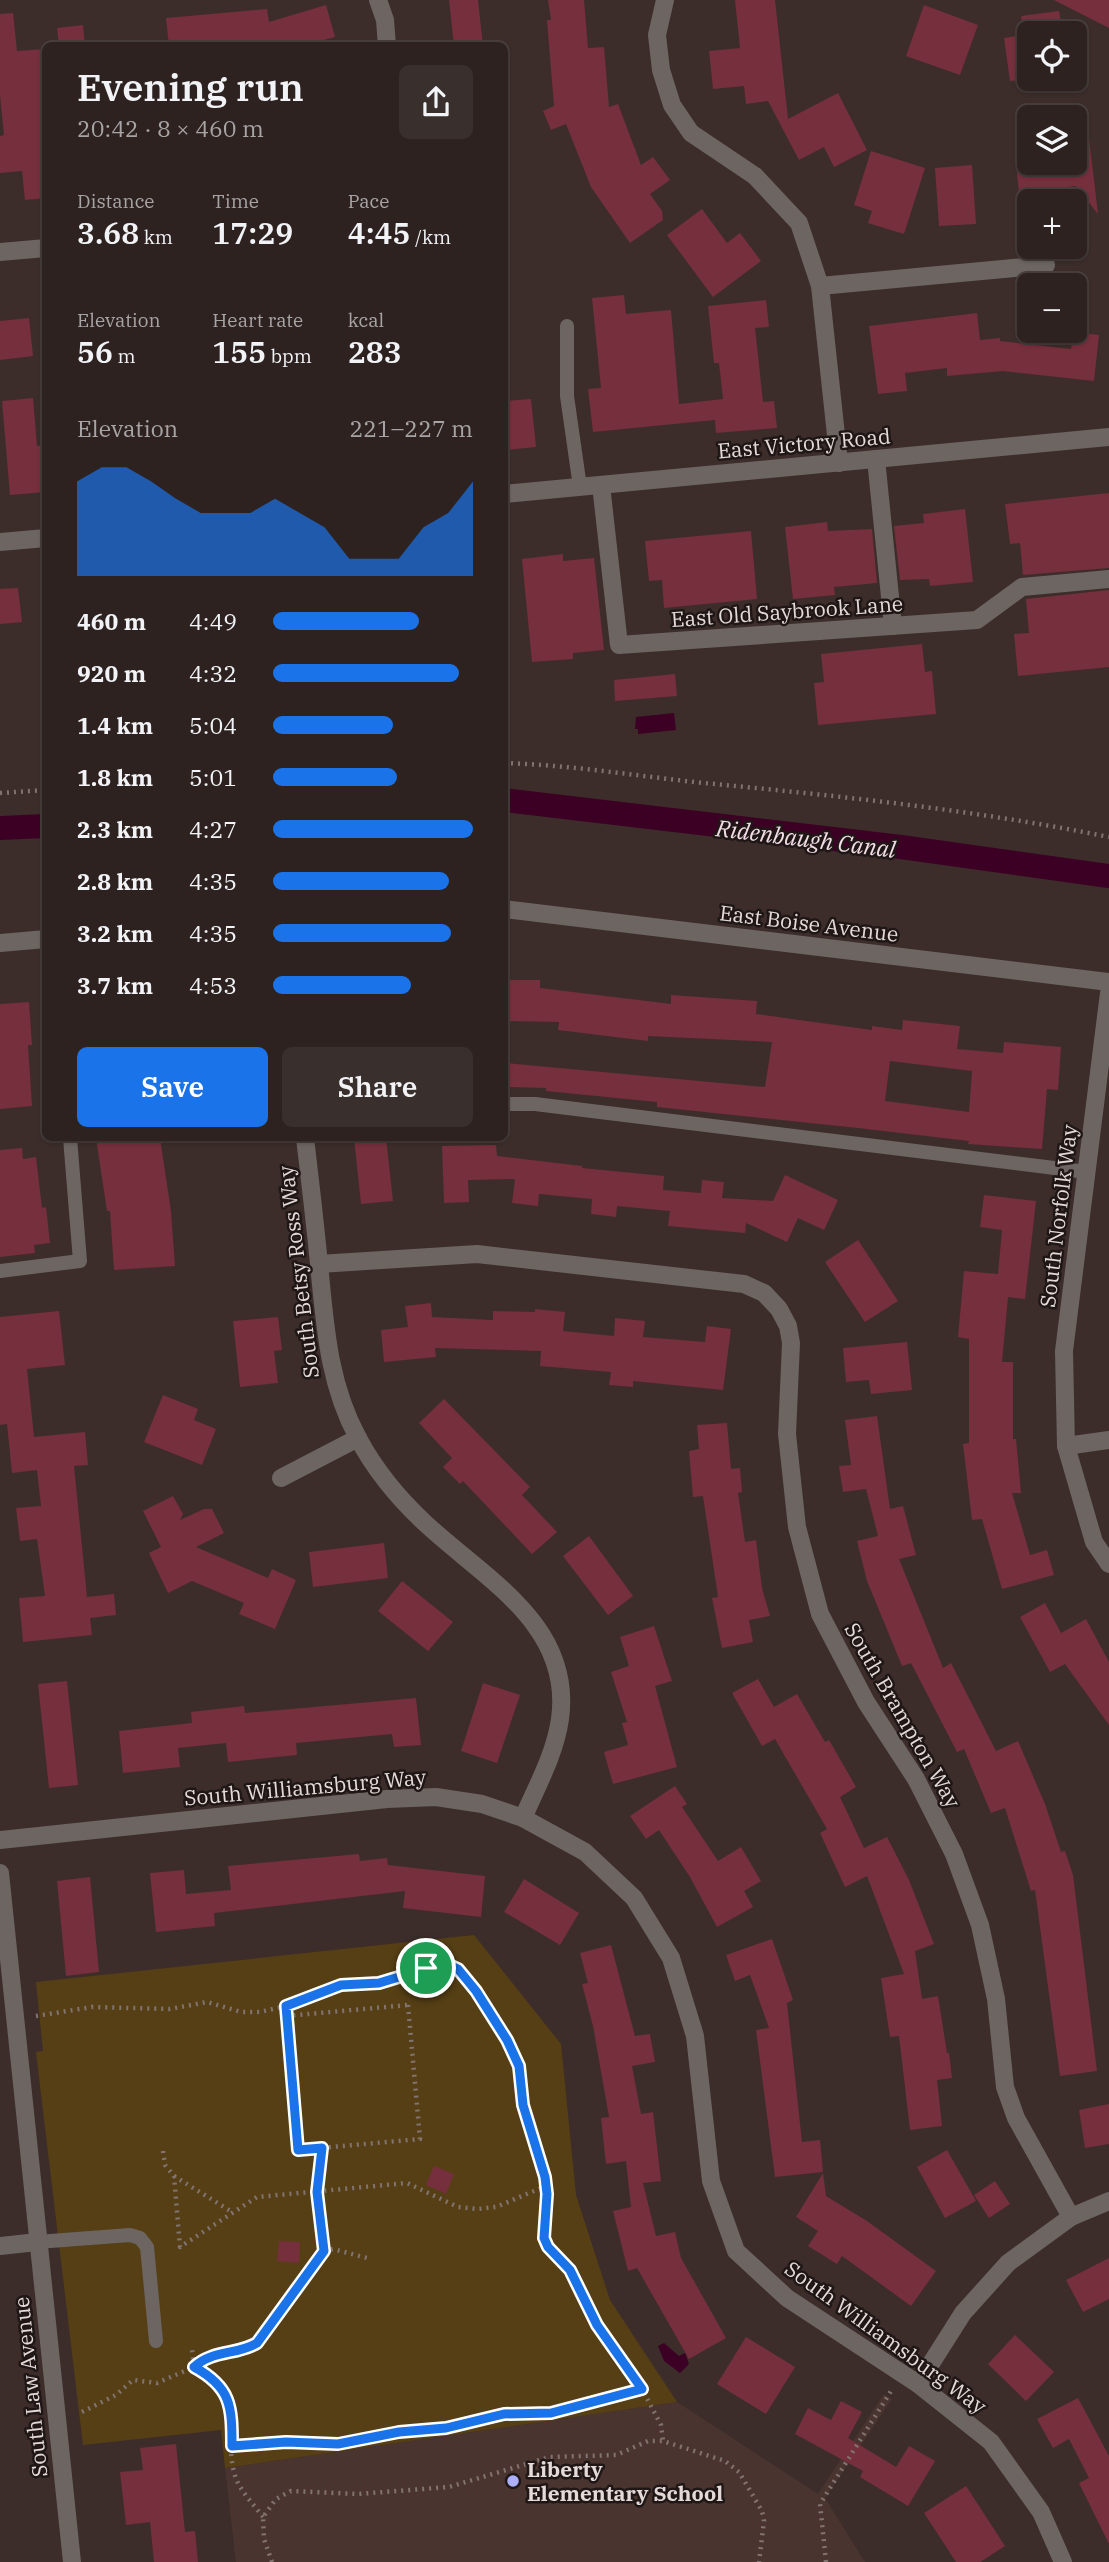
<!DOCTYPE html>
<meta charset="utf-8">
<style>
:root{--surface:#2d2220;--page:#392f2d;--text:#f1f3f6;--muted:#a7a4a5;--line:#483f3e;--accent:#1a73e8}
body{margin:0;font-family:"IBM Plex Serif",serif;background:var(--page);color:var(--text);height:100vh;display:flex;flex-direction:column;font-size:26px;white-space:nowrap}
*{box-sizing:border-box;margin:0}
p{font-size:23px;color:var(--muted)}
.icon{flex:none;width:38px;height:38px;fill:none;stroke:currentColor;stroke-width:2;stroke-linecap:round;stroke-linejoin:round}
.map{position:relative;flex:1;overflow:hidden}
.details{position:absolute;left:42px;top:42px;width:466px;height:1099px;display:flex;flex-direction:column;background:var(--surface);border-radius:10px;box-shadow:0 2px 5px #0004,0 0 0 2px var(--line)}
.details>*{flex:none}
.buttons{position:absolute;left:1017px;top:21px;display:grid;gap:14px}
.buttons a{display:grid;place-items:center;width:70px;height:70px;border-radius:10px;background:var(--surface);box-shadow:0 2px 5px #0004,0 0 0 2px var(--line);font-size:35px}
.pin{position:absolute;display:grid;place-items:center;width:60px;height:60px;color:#fff;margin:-30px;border:4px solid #fff;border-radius:50%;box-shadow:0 2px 7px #0007}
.round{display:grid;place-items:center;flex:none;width:74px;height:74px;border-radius:10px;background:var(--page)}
.overview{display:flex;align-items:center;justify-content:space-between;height:119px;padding:0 35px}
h1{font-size:38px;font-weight:600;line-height:52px}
.stats{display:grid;grid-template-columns:repeat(3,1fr);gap:10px;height:119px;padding:7px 35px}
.stats div{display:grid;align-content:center}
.stats b{font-size:30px;font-weight:600}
.stats small{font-size:19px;font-weight:400}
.stats p{font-size:19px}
.chart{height:196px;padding:14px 35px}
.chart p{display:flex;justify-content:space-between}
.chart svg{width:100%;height:126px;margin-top:7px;fill:var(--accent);opacity:.7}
.primary-button{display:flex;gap:14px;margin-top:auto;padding:14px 35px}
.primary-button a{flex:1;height:80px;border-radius:10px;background:var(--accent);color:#fff;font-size:28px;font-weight:600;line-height:80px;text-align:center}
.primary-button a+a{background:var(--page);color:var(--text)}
ul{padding:0 35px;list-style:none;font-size:23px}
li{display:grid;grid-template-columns:112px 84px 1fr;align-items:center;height:52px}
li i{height:18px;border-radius:9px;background:var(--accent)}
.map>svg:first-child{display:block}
.built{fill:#4a342f}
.green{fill:#563f15}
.water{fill:#3d0025}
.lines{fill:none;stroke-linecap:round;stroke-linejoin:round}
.canal{stroke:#3d0025;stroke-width:24}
.building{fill:#762f3c;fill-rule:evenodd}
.path{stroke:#807370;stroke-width:4.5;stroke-dasharray:2 5;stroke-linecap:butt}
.service{stroke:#6c6561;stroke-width:14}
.minor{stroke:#6c6561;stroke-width:18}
.tertiary{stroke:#6c6561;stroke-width:18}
.route-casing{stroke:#fff;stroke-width:14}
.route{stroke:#1a73e8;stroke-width:9}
.poi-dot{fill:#acaffb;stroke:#1e1716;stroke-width:2.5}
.labels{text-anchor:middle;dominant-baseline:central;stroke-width:5;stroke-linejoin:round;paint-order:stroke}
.street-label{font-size:21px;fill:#e4dad8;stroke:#1e1716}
.poi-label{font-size:21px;font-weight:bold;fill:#e4dad8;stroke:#1e1716;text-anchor:start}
.water-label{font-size:23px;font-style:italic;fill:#f3dde7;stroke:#1e1716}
</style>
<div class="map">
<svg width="1109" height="2562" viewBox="0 0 1109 2562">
<rect width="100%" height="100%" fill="#3c2d2a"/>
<path class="built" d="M884,2394l8,5 -67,99 40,64h-629l-11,-94 452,-66 141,92z"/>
<path class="green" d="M474,1935l87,109 15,151 34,105 67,102 -452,66 -4,-38 -138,15 -47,-393 7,-1 -7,-69z"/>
<g class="water">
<path d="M674,713l2,17 -38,4v-5h-3l1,-12z"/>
<path d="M664,2343l15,13 6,-3 4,11 -9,9 -16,-12 -6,-15z"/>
</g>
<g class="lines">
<g class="canal">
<path d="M504,800l397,47 208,29"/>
<path d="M0,828l46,-2"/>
</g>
</g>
<g class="building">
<path d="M449,0h29l5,46h-29z"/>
<path d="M548,0h36l4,48 16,-1 5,60 9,-3 23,61 12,-8 17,23 -20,14 12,17 1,9 -33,23 -39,-56 -25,-63 -15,6 -8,-19 11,-5 -7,-86h4z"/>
<path d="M735,0h40l13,119 50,-26 29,57 -33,17 -10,-20 -25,13 -31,-59 -22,3 -2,-18 -31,3 -4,-38 31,-3z"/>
<path d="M1054,0h55v28z"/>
<path d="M326,5l9,32 -11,3 2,6h-157l-3,-28 101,-9 2,13z"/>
<path d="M924,5l54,20 -18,50 -54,-19z"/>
<path d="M1059,11l4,22h-40l-2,-17z"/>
<path d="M13,13l4,38 29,-2v149l-21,2 -3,-29 -22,2v-37l4,-1 -4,-40v-81z"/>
<path d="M83,25l2,21h-26l-2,-18z"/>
<path d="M1029,34v45l-19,2 -6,-43z"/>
<path d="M1087,121l11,93 -22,-28 -57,7 -3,-30h58v-41z"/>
<path d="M871,151l54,17 -21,66 -36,-11 4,-12 -18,-6z"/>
<path d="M972,165l4,59 -37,2 -4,-58z"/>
<path d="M702,209l25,34 13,-10 21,28 -48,36 -46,-62z"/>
<path d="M624,295l2,19 45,-4 8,94 44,-5 -4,-36h-5l-6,-57 58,-6 3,27 -14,1 8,74 11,-1 3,27 -61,5 -1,-13 -122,12 -5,-43 13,-1 -9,-90z"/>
<path d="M977,313l3,27 20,-2v3l71,8 2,-17 26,3 -5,46 -91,-10 -56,5v-8l-42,5 2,18 -29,3 -9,-68z"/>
<path d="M29,318l4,38 -33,4v-39z"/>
<path d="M33,398l4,48 9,-1v47l-36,3 -8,-94z"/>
<path d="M531,399l5,48 -32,3v-49z"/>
<path d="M1109,493v75l-86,7 -3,-32 -10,1 -5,-40z"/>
<path d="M965,509l8,73 -43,4 -1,-7 -29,1 -6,-54 30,-3 -1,-9z"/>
<path d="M827,522l1,9 44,-2 5,54 -43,4 1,8 -42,4 -8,-72z"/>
<path d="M751,531l6,68 -93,9 -2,-28 -13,1 -4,-40z"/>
<path d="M563,554v7l31,-3 10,92 -31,3v6l-41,3 -10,-103z"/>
<path d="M18,588l4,34 -22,2v-35z"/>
<path d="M1109,590v77l-91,9 -4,-42 15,-1 -3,-34z"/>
<path d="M922,644l3,28 7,-1 4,43 -118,11 -4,-42 10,-1 -3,-28z"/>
<path d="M675,674l2,22 -62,5 -1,-21z"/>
<path d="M504,980h36v8l131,16v-9l86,6 -1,13 116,16v-4l30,4 1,-10 57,6 -3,23 46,4 1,-11 57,5 -3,43 -11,-1 -5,60 -74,-5 1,-3 -111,-13 -201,-21v-5l-111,-11v-3l-42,-1v-24l261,24 7,-45 -124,-6v5l-90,-11 1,-8 -55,-1zM890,1061l82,10 -3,41 -84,-11z"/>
<path d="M29,1002l3,43h-4l4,61 -32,3v-105z"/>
<path d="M96,1138h64l11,73 4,55 -61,4 -4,-59h-3z"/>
<path d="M354,1138h32l7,63 -32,3z"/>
<path d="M496,1145l1,11 85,10v2l82,8 -1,14 38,3 1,-13 22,2 -2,16 51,3 12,-26 53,25 -14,30 -26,-12 -11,24 -41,-19 -1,10 -77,-7 2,-15 -53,-5 -1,11 -25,-3 1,-15 -53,-5 -1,12 -26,-3 3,-24 -47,1 1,22 -25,1 -2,-57z"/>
<path d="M22,1148l1,11 13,-2 6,51 4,-1 4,36 -16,2 1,8 -35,4v-107z"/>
<path d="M984,1195l52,6 -11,98 -17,-2 -6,65h11v77h3l5,54h-9l18,62 17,-5 7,25 -52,14 -20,-70 -10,1 -9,-76 6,-1v-104l-11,-2 6,-66 34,3 4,-44 -22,-3z"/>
<path d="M858,1240l40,61 -33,21 -40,-60z"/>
<path d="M431,1303l1,14 61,3v-9l42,1v-3l30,3 -2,19 51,5 1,-18 30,3 -2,16 62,5 2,-16 24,3 -8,61 -90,-9v6l-24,-2 2,-13 -71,-6 1,-15 -106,-3 1,9 -52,5 -3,-32 27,-3 -3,-21z"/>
<path d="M59,1311l6,54 -38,4 7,68 51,-5 3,33 -14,1 13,131 27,-3 2,21 -26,3 2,17 -69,7 -4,-44 26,-2 -8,-57 -17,2 -4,-33 25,-2 -4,-36 -25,3 -5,-49 -7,1v-108z"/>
<path d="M278,1317l4,33 -8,1 4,32 -38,4 -7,-66z"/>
<path d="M907,1342l5,48 -41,4 -2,-14 -23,2 -3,-34z"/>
<path d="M163,1395l35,14 -4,11 22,9 -14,36 -58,-23z"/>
<path d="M444,1399l86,88 -8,8 35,37 -25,22 -69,-73 -3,3 -17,-17 9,-9 -33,-35z"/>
<path d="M877,1416l13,93 13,-3 13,49 -17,4 44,109 8,-5 45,88 22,-10 27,63 16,48 4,-1 8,24 24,196 -37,5 -25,-186 -4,1 -26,-83 -14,5 -27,-64 -7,3 -46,-89 -9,3 -35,-85 -10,-40 21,-5 -12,-47 -23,3 -4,-26 12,-1 -6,-45z"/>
<path d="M727,1423l4,46 9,-1 2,24 -4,1 7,49 11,-2 6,48 8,28 -21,4 4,22 -31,6 -10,-50 6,-1 -15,-101 -10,1 -4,-46 10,-2 -2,-24z"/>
<path d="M173,1496l10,18 -3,6 24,-11h8l12,24 -28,14 72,31 4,-9 24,11 -21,49 -36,-15 5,-11 -52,-22 -24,12 -19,-40 12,-6 -18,-36z"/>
<path d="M589,1536l44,60 -25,19 -45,-59z"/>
<path d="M384,1543l4,35 -75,9 -4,-35z"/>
<path d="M402,1581l51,41 -25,29 -50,-40z"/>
<path d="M1045,1603l16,30 25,-14 23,43v63l-44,-61 -15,8 -30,-55z"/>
<path d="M654,1626l18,55 -17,5 22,81 -64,17 -9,-32 24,-7 -6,-22 5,-1 -16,-50 18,-6 -9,-29z"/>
<path d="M758,1679l16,28 23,-13 28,48 4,-2 27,47 -16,10 24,51 23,-11 22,43 25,64 -19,7 7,48 16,-3 9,57h2l3,25 -15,2 5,46 -32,4 -11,-94 -9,1 -9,-59 23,-4 -37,-98 -22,11 -25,-54 7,-4 -52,-90 -13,7 -30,-53z"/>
<path d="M67,1681l11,104 -29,3 -11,-104z"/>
<path d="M483,1683l37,12 -23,68 -36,-12z"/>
<path d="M416,1698l5,47 -27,2 -2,-13 -96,9 1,12 -69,7 -2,-19 -48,5 2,19 -57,6 -4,-42 73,-8 -1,-11 53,-6 1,7z"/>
<path d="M675,1786l12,18 -5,3 36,54 23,-14 20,34 -17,10 9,16 -36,20 -27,-50 -31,-47 -13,9 -16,-23z"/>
<path d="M359,1854l1,7 27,-3 1,7 97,11 -4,41 -78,-9 2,-17 -191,22 1,13 -59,6 -6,-59 34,-3 2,24 45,-4 -3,-24z"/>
<path d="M90,1877l9,95 -33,4 -9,-95z"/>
<path d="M524,1879l55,34 -19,32 -56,-33z"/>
<path d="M772,1939l21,61 -6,3 15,139 18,-2 3,32 -48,5 -19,-147 13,-2 -19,-53 -15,6 -9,-26z"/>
<path d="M611,1945l24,91 15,-2 5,28 -23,4 9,48 12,-2 8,69 -18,2 13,53 19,-4 6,26 45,80 -37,21 -52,-91 -9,3 -15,-60 18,-4 -5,-46 -20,3 -5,-46 8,-1 -16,-91 -11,-42 6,-1 -8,-30z"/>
<path d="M1109,2104v40l-24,4 -6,-38z"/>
<path d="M947,2150l29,51 -31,17 -28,-51z"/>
<path d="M434,2166l20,8 -8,20 -20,-9z"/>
<path d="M823,2173l3,23 41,25 69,50 -25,35 -69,-50 -5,8 -29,-18 10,-15 -22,-14z"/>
<path d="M995,2181l15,23 -21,14 -15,-23z"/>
<path d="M279,2241l21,1 -1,21 -22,-2z"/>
<path d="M1109,2258v41l-26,13 -17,-32z"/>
<path d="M1015,2335l39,37 -28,29 -38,-37z"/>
<path d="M746,2337l49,30 -29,47 -49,-30z"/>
<path d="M1078,2398l31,58v88l-30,-61 10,-5 -20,-39 -16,9 -16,-29z"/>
<path d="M841,2401l21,11 -14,26 48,29 13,-21 26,15 -27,45 -48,-29 3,-6 -68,-37 13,-26 23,12z"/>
<path d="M176,2444l9,88 10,-1 3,31h-44l-4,-40 -24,3 -6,-53 23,-2 -3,-22z"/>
<path d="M966,2486l39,60 -25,16h-24l-32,-49z"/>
</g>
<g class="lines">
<g class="path">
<path d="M504,763c67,2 133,13 200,20 136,13 271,27 405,54"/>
<path d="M0,793l46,-3"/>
<path d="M408,2005l12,134 -122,11 -12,-134z"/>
<path d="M36,2016l56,-9 78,2 37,-7 34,10h19l26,-6 55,-21 38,-2 66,-20 13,6 18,22 31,49 12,26 4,39 22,72 2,17 -3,44 4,9 22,23 27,55 45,64 19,36 2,16"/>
<path d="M322,2148l-5,44 7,59"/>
<path d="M163,2151l2,14 9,11 6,71 77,-50 150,-14 51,24 20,2 18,-2 50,-21"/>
<path d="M174,2176l58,36"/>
<path d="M82,2412l34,-17 17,-15 24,3 37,-16 -2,-18"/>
<path d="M232,2446l54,-4 52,2 61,-11 47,-5 58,-14 47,-1 91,-24"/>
<path d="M263,2517c-8,-11 -20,-23 -26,-36 -19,-48 19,-80 -43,-114 18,-17 43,-13 63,-24l67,-92 9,-2 38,10"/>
<path d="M272,2562l-8,-23 -1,-22 13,-18 15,-8 67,3 91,-7 101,-30 66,-2 32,-14h15l62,20 14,11 23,39 2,10 -5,41"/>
<path d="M826,2562l-6,-58 71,-113"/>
</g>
<g class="service">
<path d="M567,326v70l13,91"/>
<path d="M504,1104h31l552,68"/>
<path d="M0,1271l80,-10 -10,-123"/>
<path d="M37,2242l93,-7 10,3 7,9 9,94"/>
</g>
<g class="minor">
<path d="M378,0l7,20 2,26"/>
<path d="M665,0l-8,35 4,35 11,35 19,28 64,43 44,47 21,63 19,177"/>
<path d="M0,252l46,-4"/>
<path d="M820,286l226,-21"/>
<path d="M876,459l17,167"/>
<path d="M601,485l18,160 358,-25 45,-33 87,-8"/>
<path d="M504,494l605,-57"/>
<path d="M0,542l46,-4"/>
<path d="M1109,993l-45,358 2,95 28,96 15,22"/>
<path d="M305,1138c5,42 10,84 14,126 6,60 9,119 39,174 17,32 42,62 68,86 59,55 147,101 134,195 -5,35 -23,67 -37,99"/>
<path d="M319,1264l158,-10 267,30 20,9 15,16 9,17 3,17 -4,91 10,93 23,87 46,88 50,77 38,75 26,71 16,74 9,88 11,31 55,99"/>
<path d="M1066,1446l43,-6"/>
<path d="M281,1478l77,-40"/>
<path d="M0,1840l387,-41 49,-2 46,7 41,14 62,34 49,46 37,60 24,78 16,145 25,70 51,47 131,86 73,58 50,70 22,50"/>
<path d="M0,2246l37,-4"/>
<path d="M918,2384l45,-71 45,-50 63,-46 38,-16"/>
</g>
<g class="tertiary">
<path d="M504,909l605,73"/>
<path d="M0,943l46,-4"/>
<path d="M0,1873l72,689"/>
</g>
</g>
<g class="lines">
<defs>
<path id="route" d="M445,1963l13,6 18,22 31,49 12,26 4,39 22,72 2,17 -3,44 4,9 22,23 27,55 45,64 -91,24 -47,1 -58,14 -47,4 -61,12 -52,-2 -54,4c0,-40 -1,-59 -38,-79 18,-17 43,-12 63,-24l67,-92 -7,-59 5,-44 -24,2 -12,-144 55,-21 38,-2z"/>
</defs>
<use href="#route" class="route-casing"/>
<use href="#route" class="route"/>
</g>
<circle class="poi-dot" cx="513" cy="2481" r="7"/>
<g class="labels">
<g class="street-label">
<text transform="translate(804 443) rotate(-5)">East Victory Road</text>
<text transform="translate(787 611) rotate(-4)">East Old Saybrook Lane</text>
<text transform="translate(809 923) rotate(7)">East Boise Avenue</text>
<text transform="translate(1058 1216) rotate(-83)">South Norfolk Way</text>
<text transform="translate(298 1272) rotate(-97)">South Betsy Ross Way</text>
<text transform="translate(903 1715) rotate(60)">South Brampton Way</text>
<text transform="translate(305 1787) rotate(-5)">South Williamsburg Way</text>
<text transform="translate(886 2337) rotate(36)">South Williamsburg Way</text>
<text transform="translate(30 2387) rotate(-96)">South Law Avenue</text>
</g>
<g class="poi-label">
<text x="527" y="2469">Liberty<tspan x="527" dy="24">Elementary School</tspan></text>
</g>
<g class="water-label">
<text transform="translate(806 838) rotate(7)">Ridenbaugh Canal</text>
</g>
</g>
</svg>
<div class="buttons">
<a><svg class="icon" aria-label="locate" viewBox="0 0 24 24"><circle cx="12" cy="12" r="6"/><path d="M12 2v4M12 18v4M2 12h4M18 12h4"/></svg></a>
<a><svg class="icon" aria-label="layers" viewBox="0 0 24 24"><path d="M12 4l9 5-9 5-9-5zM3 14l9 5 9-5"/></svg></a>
<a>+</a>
<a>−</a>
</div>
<div class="pin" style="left:426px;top:1968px;background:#1e9e55"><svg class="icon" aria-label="arrive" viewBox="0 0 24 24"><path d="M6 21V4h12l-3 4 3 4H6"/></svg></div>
<section class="details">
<div class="overview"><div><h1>Evening run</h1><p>20:42 · 8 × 460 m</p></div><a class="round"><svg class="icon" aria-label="share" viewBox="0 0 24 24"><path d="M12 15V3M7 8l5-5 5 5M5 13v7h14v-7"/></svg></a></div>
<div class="stats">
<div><p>Distance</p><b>3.68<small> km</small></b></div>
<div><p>Time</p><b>17:29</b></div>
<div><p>Pace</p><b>4:45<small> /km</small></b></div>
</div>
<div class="stats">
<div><p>Elevation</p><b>56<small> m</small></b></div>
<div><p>Heart rate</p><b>155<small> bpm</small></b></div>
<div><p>kcal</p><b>283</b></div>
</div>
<div class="chart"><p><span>Elevation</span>221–227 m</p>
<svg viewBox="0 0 160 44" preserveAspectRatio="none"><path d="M0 44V11L10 6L20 6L30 11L40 17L50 22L60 22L70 22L80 17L90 22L100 27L110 38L120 38L130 38L140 27L150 22L160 11V44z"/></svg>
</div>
<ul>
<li><b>460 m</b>4:49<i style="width:73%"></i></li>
<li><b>920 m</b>4:32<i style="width:93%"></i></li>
<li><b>1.4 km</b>5:04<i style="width:60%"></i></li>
<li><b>1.8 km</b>5:01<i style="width:62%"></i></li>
<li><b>2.3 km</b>4:27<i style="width:100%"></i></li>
<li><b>2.8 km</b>4:35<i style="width:88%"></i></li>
<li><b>3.2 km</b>4:35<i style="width:89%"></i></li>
<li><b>3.7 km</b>4:53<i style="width:69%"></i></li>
</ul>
<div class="primary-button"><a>Save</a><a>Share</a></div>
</section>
</div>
